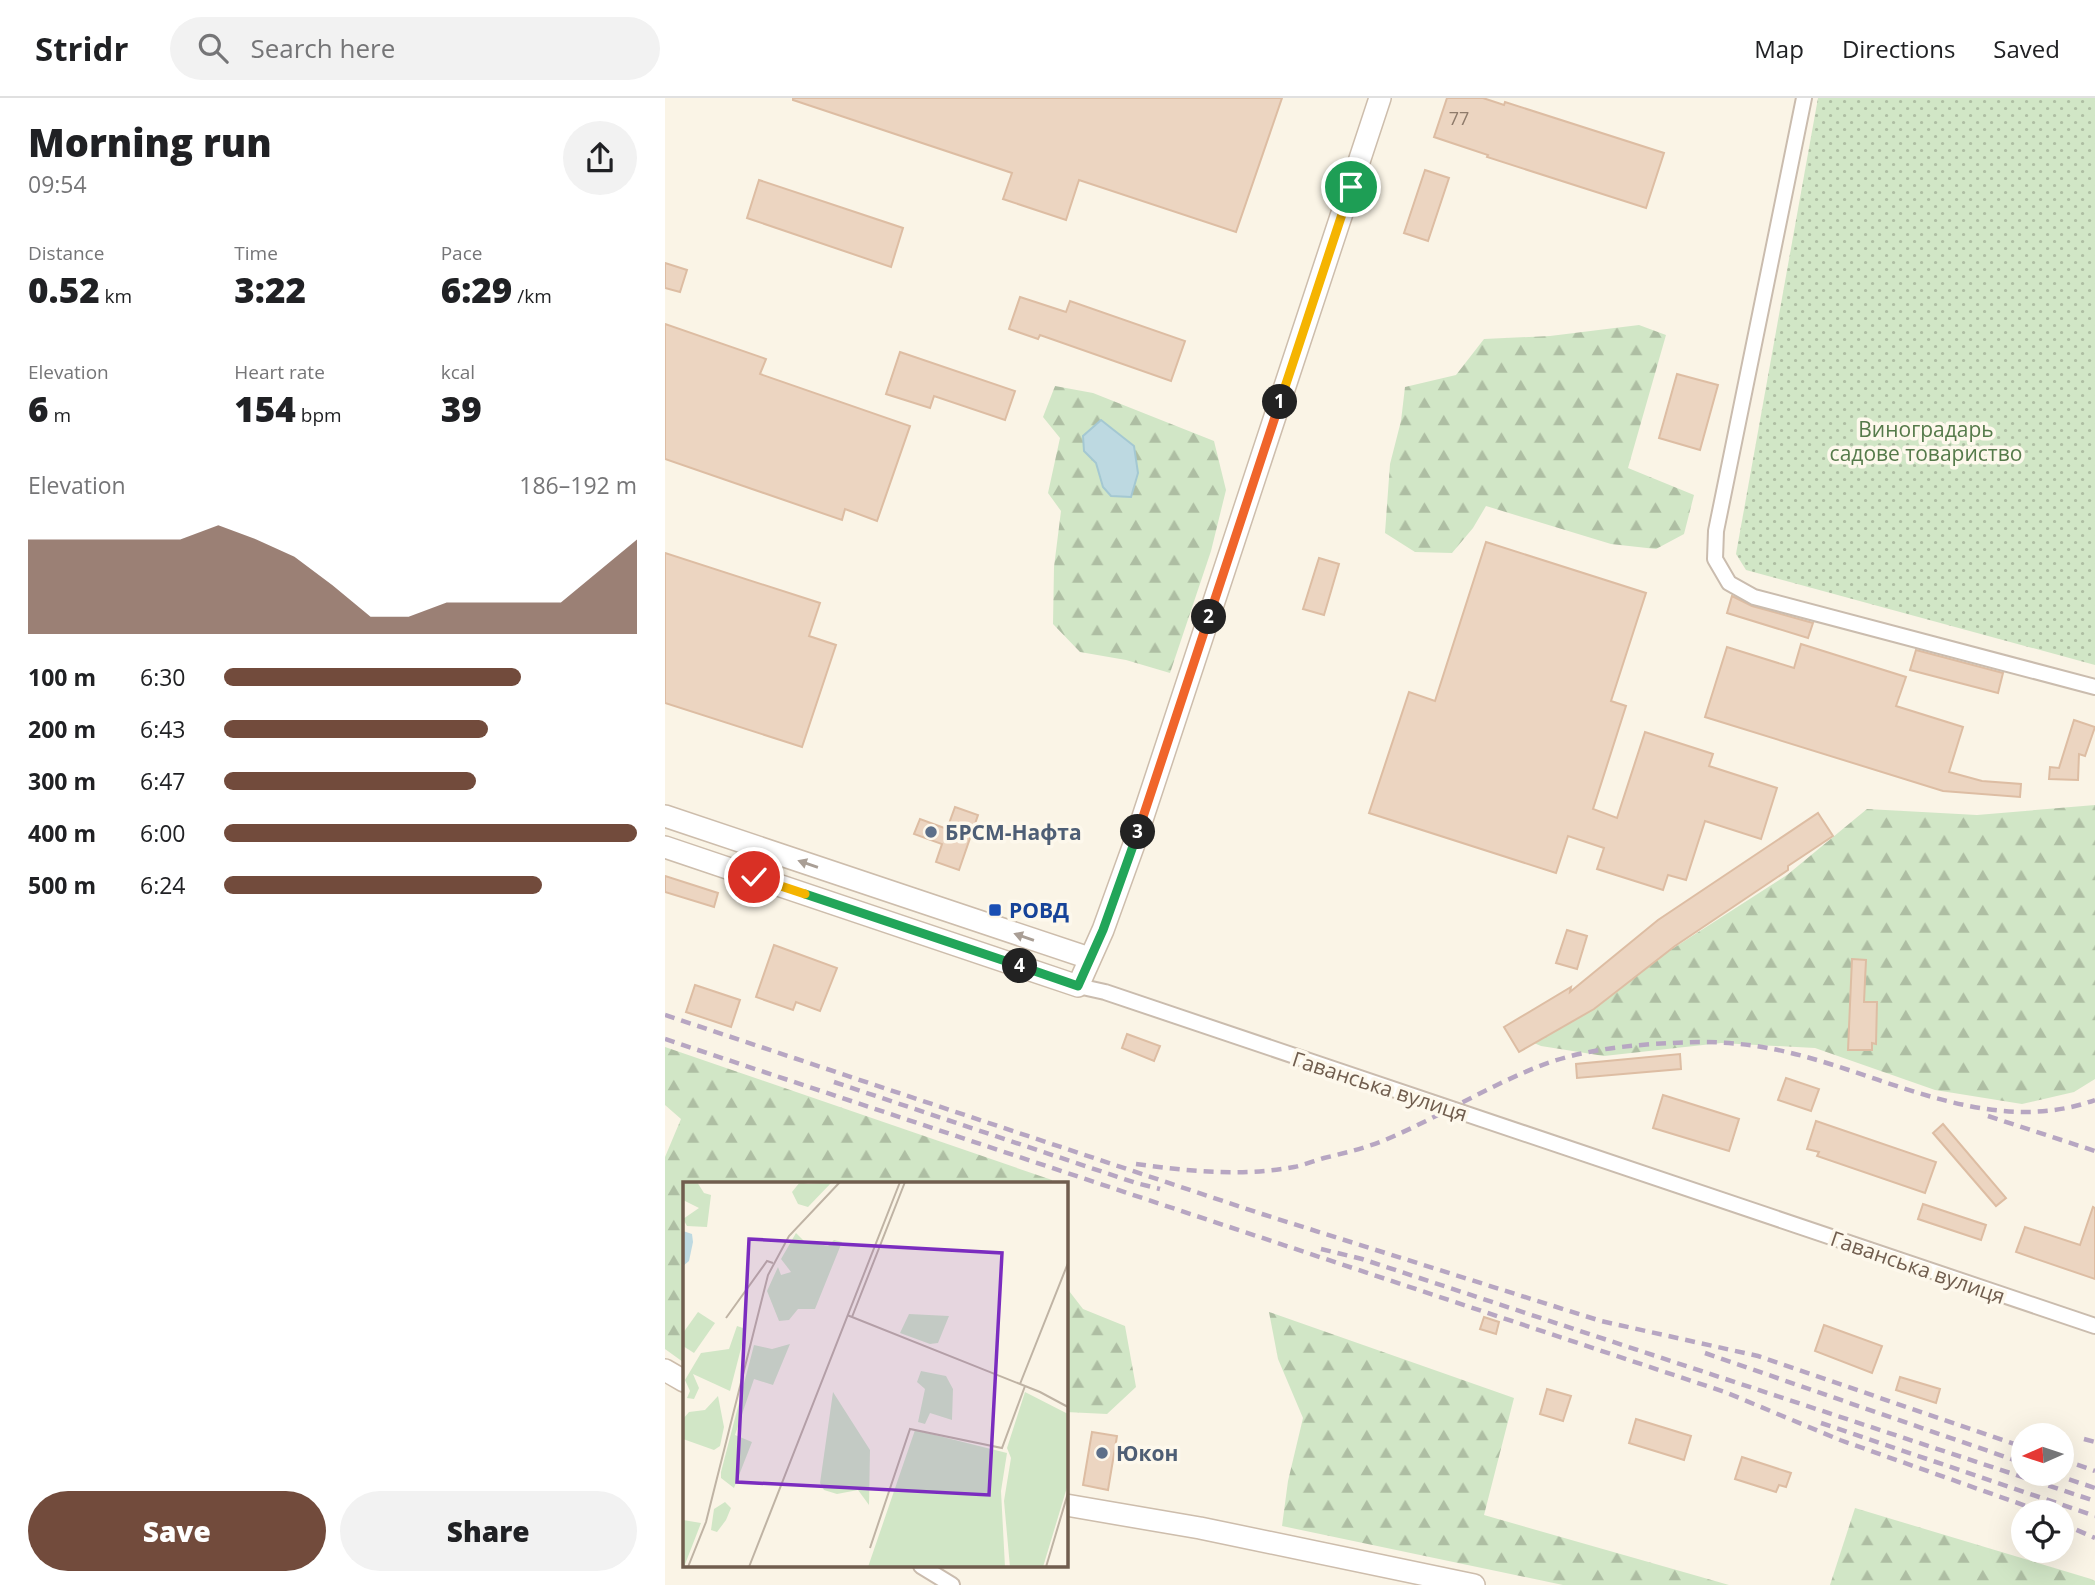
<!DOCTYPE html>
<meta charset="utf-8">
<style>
:root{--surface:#fff;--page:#f2f2f2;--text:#202124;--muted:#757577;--line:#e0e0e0;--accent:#724b3c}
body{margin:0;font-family:"Open Sans",sans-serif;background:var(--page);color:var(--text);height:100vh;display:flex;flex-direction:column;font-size:26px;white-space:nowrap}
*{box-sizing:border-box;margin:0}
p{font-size:23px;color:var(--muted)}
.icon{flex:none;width:38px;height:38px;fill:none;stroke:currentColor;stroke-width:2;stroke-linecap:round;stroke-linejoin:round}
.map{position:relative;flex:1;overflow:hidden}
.side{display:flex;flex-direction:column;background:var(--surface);width:665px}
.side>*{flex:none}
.needle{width:46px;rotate:267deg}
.tools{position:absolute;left:1346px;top:1325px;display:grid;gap:14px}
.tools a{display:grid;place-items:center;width:63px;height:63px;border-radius:50%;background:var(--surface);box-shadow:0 7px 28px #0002;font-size:35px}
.pin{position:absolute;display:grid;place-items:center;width:60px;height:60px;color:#fff;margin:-30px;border:4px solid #fff;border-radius:50%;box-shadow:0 2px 7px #0007}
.km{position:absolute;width:35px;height:35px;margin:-18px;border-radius:50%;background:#222;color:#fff;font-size:19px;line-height:35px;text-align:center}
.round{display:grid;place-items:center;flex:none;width:74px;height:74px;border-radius:37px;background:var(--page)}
.head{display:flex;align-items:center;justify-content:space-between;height:119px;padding:0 28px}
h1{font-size:38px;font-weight:800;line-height:52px}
.figures{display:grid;grid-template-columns:repeat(3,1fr);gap:10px;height:119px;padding:7px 28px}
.figures div{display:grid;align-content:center}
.figures b{font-size:35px;font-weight:800}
.figures small{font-size:19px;font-weight:400}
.figures p{font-size:19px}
.chart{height:196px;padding:14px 28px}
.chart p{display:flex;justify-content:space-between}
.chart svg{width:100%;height:126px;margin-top:7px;fill:var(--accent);opacity:.7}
.action{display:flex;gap:14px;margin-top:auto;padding:14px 28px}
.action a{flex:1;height:80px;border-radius:42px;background:var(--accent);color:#fff;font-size:28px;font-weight:800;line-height:80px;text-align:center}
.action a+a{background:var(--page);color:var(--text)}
ul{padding:0 28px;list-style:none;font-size:23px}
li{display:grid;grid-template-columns:112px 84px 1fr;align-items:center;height:52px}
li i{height:18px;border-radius:9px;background:var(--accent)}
header{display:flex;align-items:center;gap:42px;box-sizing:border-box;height:98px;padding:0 35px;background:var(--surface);border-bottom:2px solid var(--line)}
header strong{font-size:33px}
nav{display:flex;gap:38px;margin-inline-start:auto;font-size:24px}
.search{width:490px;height:63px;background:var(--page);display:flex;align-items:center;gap:18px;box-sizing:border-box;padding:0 24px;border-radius:38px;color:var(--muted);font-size:26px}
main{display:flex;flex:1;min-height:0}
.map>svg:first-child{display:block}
.forest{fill:url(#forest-firs);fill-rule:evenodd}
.park{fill:url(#park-dots)}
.water{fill:#bdd9e1;stroke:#a4c8d2;stroke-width:2}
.building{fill:#ecd5c1;stroke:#ddbda3;stroke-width:2}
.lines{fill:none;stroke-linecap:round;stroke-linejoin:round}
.street-casing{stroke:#cabcae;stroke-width:18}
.secondary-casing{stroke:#cdbdac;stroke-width:24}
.street{stroke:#fff;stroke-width:14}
.secondary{stroke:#fff;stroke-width:21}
.rail{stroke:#b7a6c2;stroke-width:4.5;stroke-dasharray:10 7;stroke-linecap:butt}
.oneway{fill:#a99e95}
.split-1-casing{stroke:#fff;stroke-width:14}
.split-2-casing{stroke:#fff;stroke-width:14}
.split-3-casing{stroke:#fff;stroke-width:14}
.split-4-casing{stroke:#fff;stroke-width:14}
.split-5-casing{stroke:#fff;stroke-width:14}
.split-6-casing{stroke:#fff;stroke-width:14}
.split-1{stroke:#f5b400;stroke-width:9}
.split-2{stroke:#f0652b;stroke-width:9}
.split-3{stroke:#f0652b;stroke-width:9}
.split-4{stroke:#22a559;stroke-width:9}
.split-5{stroke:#22a559;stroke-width:9}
.split-6{stroke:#f5b400;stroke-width:9}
.service-dot{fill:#5c6f8a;stroke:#fdf8ec;stroke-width:2.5}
.transit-dot{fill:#1a4fb4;stroke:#fdf8ec;stroke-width:2.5}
.labels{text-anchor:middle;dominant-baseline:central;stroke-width:7;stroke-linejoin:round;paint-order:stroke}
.number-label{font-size:18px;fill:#8f7b6b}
.park-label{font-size:21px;fill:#557a4a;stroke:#fdf8ec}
.service-label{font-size:21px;font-weight:bold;fill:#4e5e75;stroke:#fdf8ec;text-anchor:start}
.transit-label{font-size:21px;font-weight:bold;fill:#164399;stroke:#fdf8ec;text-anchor:start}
.street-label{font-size:21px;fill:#705d4e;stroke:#fdf8ec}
.inset-road{fill:none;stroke:#bfb3a4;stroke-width:2}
.view{fill:#7b2cbf;fill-opacity:0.15;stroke:#7b2cbf;stroke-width:3.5}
.inset-edge{fill:none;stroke:#705d4e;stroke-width:3.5}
</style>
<header>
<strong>Stridr</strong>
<div class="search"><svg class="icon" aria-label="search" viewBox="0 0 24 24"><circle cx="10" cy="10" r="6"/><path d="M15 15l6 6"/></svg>Search here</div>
<nav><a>Map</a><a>Directions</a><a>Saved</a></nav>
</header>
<main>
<section class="side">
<div class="head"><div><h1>Morning run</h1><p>09:54</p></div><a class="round"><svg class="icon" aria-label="share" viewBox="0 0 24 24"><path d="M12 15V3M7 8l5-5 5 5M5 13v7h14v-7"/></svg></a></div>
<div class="figures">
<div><p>Distance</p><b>0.52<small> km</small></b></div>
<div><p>Time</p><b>3:22</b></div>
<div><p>Pace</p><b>6:29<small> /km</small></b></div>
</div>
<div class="figures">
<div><p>Elevation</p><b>6<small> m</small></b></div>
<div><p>Heart rate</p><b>154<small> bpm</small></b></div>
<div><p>kcal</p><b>39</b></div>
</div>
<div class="chart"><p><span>Elevation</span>186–192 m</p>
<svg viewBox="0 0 160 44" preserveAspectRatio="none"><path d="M0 44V11L10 11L20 11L30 11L40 11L50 6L60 11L70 17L80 27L90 38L100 38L110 33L120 33L130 33L140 33L150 22L160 11V44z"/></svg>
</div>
<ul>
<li><b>100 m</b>6:30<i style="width:72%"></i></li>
<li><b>200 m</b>6:43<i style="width:64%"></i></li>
<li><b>300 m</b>6:47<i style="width:61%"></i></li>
<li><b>400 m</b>6:00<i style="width:100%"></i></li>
<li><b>500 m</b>6:24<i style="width:77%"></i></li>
</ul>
<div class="action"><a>Save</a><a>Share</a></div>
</section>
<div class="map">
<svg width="1430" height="1487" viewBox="0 0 1430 1487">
<defs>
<pattern id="forest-firs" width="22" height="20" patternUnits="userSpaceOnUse" patternTransform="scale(1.75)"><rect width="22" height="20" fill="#d1e6c6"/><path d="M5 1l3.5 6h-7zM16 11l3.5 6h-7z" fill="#aebea3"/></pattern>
<pattern id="park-dots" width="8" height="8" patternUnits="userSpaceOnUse" patternTransform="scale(1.75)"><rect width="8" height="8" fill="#d1e6c6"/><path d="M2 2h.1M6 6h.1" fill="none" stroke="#aebea3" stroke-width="1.8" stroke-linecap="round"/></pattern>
</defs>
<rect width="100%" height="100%" fill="#faf4e6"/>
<g class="forest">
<path d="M974,227l27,10 -38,133 66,27 -10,39 -28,15 -45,-5 -125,-38 -13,22 -21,25 -37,-1 -30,-19 5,-69 11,-43 4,-34 51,-12 28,-36 66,-3z"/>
<path d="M390,288l38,7 121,48 12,49 -15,61 -41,122 -44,-13 -46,-8 -27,-28 1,-57 7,-56 -13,-18 12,-55 -17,-21zM436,322l33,26 -31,41 -7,-24z"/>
<path d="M1430,707v274l-21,13 -52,12 -87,-14 -120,-42 -94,-5 -117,13 -63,-10 -7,-3 138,-94 115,-74 80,-66 110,6z"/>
<path d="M0,949l387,133v4h-368l-1,178 -18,-13v-192l16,-38 -16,-14z"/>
<path d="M401,1189l17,22 42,17 11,61 -29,27 -41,-2z"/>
<path d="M604,1214l245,86 -30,117 245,70h-166l-281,-59 6,-45 15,-63 -25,-59z"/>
<path d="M1190,1410l236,71 4,2v4h-265z"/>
</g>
<path class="park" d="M1153,0h277v567l-349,-95 -10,-16z"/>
<path class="water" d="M436,322l33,26 4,27 -7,24 -20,-1 -8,-9 -7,-24 -12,-12 -1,-15z"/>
<g class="building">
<path d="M128,0h489l-46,134 -157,-52 -13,40 -63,-21 9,-26 -219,-73z"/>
<path d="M782,0h36l21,7 1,-3 159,51 -18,55 -159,-51 1,-2 -54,-18z"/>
<path d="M760,72l24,8 -21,63 -24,-8z"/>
<path d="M94,82l144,48 -12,39 -144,-49z"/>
<path d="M0,165l22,7 -7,22 -15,-4z"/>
<path d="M355,199l46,15 4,-11 115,40 -14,40 -131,-46 -2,4 -29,-10z"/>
<path d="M0,226l101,35 -6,15 150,52 -33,95 -32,-12 -3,11 -177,-61z"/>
<path d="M235,254l115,39 -10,29 -71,-24 -4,12 -44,-14z"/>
<path d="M1012,276l41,11 -18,65 -41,-12z"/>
<path d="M821,444l160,51 -35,108 15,5 -33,103 24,9 28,-86 68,22 -4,12 68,22 -16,51 -56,-18 -19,59 -18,-5 -5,15 -66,-21 7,-21 -36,-12 -12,37 -187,-60 40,-121 26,9z"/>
<path d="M0,455l155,50 -11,33 27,9 -34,102 -137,-44z"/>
<path d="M654,460l20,6 -15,51 -21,-6z"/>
<path d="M1067,498l20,10 61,17 -5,15 -81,-25z"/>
<path d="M1136,546l105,33 -10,29 67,21 -14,45 33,9 39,3 -1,13 -77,-6 -238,-74 22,-70 67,21z"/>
<path d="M1251,552l87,23 -5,20 -88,-23z"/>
<path d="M1409,622l21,7 -10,29 -6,-2 -1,26 -29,-1 1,-12 9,1z"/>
<path d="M290,709l23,8 -19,55 -23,-8 6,-18 -28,-10 6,-15 27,10z"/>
<path d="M1153,715l15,23 -45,30v4l-113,76 -81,63 -75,43 -15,-25 67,-40 -1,5 88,-72z"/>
<path d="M0,778l53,17 -4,14 -49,-15z"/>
<path d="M902,832l20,6 -10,33 -21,-6z"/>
<path d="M109,847l63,23 -17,43 -24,-9 -3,8 -37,-13z"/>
<path d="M1187,861l14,1 -2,42h13l-1,42 -4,-1v7h-24z"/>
<path d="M30,887l45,15 -9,27 -45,-15z"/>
<path d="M462,936l33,12 -6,15 -32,-13z"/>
<path d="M1015,956l1,15 -104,9 -1,-14z"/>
<path d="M1121,980l33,11 -8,22 -33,-11z"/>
<path d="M998,997l76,24 -10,32 -76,-23z"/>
<path d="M1151,1023l120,41 -11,31 -108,-37 2,-4 -12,-3z"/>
<path d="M1278,1026l63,74 -10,8 -63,-73z"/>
<path d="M1258,1106l63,21 -5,15 -63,-21z"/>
<path d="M1428,1109l2,1v71l-79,-27 9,-25 55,18z"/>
<path d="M819,1219l15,5 -3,12 -16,-5z"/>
<path d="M1159,1227l58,21 -10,27 -57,-22z"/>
<path d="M1235,1279l40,12 -4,14 -40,-13z"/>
<path d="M882,1291l24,7 -8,25 -23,-7z"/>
<path d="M971,1321l55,17 -7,24 -55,-17z"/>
<path d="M427,1334l25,4 -9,54 -25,-5z"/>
<path d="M1077,1359l49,16 -5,14 -7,-2 -3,7 -41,-13z"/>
</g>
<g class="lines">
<defs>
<g id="street">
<path d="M1139,0l-88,433 -1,28 14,24 25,14 341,90"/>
<path d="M413,888l27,6 990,334"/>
<path d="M256,1468l31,19"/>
</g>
<g id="secondary">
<path d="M0,718l424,142"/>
<path d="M0,749l413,139 25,-56 30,-83 247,-749"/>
<path d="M0,1272l19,11"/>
<path d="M401,1407l134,23 274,57"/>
</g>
</defs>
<use href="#street" class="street-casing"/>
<use href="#secondary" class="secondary-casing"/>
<use href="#street" class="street"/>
<use href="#secondary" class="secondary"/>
<g class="rail">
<path d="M0,917l597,199 339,107 157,35 265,91"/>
<path d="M0,941l1060,353 115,48 203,72"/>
<path d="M169,984l302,101 24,6"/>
<path d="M1323,1018l107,35"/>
<path d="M471,1066c52,7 105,13 158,3 10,-2 20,-6 30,-9 21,-5 41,-10 61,-18 52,-22 100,-52 152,-73 42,-17 91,-22 135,-24 30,-2 60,-1 90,4 110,18 220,94 333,53"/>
<path d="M656,1151l41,10 733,242"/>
<path d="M1040,1255l318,110"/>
<path d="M1156,1325l274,93"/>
<path d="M1419,1341l11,3"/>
<path d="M1396,1361l34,12"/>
<path d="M1388,1376l42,14"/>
<path d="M1396,1425l34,15"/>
</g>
</g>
<defs><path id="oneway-solid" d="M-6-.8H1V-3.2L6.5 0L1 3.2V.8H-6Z" transform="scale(1.75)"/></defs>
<g class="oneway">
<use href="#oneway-solid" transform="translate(143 766) rotate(-161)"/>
<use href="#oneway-solid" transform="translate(359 839) rotate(-161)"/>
</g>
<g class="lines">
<defs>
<path id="split-1" d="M615,304l71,-215"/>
<path id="split-2" d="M544,519l71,-215"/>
<path id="split-3" d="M473,734l71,-215"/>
<path id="split-4" d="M355,868l58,20 25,-56 35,-98"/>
<path id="split-5" d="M140,796l215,72"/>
<path id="split-6" d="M89,779l51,17"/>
</defs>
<use href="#split-1" class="split-1-casing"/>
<use href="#split-2" class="split-2-casing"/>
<use href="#split-3" class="split-3-casing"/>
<use href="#split-4" class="split-4-casing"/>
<use href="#split-5" class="split-5-casing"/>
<use href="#split-6" class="split-6-casing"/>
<use href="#split-1" class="split-1"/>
<use href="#split-2" class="split-2"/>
<use href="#split-3" class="split-3"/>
<use href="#split-4" class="split-4"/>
<use href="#split-5" class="split-5"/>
<use href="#split-6" class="split-6"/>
</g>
<g class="service-dot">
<circle cx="266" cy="734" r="7"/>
<circle cx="437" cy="1355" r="7"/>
</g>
<rect class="transit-dot" x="323" y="805" width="14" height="14" rx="3.5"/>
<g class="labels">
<g class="number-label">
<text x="794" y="20">77</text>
</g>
<g class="park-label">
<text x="1261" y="331">Виноградарь<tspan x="1261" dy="24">садове товариство</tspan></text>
</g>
<g class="service-label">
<text x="280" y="734">БРСМ-Нафта</text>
<text x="451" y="1355">Юкон</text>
</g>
<g class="transit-label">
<text x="344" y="812">РОВД</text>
</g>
<g class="street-label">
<text transform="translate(715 988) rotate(18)">Гаванська вулиця</text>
<text transform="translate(1253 1169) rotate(19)">Гаванська вулиця</text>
</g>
</g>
<g transform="translate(18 1084)">
<rect width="385" height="385" fill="#faf4e6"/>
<path d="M0,0h14l7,11 7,2 -4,32 -20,-1 -4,-7 16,-11 -16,-8zM117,0l8,2 24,-2 -24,25 -10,-3 -6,-12zM113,51l8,8 24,5 6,-6 8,2 -27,67h-17l-9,11 -10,1 -12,-30 11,-24 3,8 10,-3 -10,-13zM226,132l40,2 -11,27 -8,1 -30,-11zM54,144l9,3 -16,62 -37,-17 6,14 -5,11 -7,-1 3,-7 -5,-11 16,-27 28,-4zM107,162l-17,41 -19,-6 -19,56 17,7 -18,46 -13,-10v-6l33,-127 18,4zM238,189l25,5 7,13 -1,31 -22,-7 -5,11 -7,-2 7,-33 -8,-7zM150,210l37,58 -1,55 -11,-15 -21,4 -13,-4 -4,-7zM35,214l6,31 -4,19 -6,4 -31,-11v-20l6,-7 16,-2zM42,320l6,6 -5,12 -9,12 -6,-2 3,-21z" fill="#d1e6c6"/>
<path d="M342,210l43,22v70l-25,83h-33l-6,-66 7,-43 -4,-10zM232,248l92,23 -6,38 4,76h-137zM0,338l18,3 -17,44h-1z" fill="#d1e6c6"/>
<path d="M15,130l17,11 -21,30 -11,-7v-13z" fill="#d1e6c6"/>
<path d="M0,49l9,3 1,8 -4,19 -6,5z" fill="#bdd9e1"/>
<path class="inset-road" d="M164,133l193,77 28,15M169,135l53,-135M43,136l41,-57 6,2M337,202l48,-121M187,366l40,-119 92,19 23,-62M5,385l18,-45 62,-247 21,-39 51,-54M66,385l151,-385M363,385l22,-74"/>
<path class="view" d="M66,57l253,14 -13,242 -252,-13z"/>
<rect width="385" height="385" class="inset-edge"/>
</g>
</svg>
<div class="tools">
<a><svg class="needle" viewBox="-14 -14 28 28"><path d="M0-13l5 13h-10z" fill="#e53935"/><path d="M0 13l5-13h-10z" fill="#757577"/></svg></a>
<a><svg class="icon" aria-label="locate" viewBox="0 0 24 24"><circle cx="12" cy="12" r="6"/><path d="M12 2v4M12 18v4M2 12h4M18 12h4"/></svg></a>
</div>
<div class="pin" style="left:686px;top:89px;background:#1e9e55"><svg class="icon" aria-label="arrive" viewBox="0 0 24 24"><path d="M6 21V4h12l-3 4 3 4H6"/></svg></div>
<div class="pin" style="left:89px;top:779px;background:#d93025"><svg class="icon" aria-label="check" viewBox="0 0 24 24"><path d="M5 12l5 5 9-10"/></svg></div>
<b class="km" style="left:615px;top:304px">1</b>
<b class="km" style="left:544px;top:519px">2</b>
<b class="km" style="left:473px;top:734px">3</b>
<b class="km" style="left:355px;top:868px">4</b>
</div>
</main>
